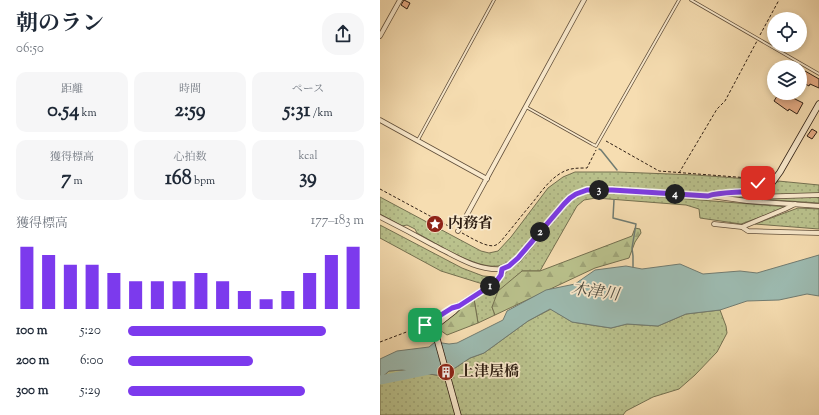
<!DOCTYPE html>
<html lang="ja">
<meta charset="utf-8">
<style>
:root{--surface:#fff;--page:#f6f6f7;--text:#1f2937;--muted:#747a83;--accent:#7c3aed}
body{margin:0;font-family:"Sorts Mill Goudy","Noto Serif JP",serif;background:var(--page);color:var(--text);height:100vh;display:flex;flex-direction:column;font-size:15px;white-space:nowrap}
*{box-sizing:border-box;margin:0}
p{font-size:13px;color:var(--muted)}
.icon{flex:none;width:22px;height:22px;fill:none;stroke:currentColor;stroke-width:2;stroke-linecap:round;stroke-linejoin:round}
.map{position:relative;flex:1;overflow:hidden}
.details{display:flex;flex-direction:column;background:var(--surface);width:380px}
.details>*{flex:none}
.controls{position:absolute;left:387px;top:12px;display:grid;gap:8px}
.controls a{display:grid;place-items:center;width:40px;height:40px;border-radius:50%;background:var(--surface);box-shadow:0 2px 6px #0003;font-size:20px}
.pin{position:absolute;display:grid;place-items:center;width:34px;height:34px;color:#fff;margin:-17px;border-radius:8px;box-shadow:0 2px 6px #0006}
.km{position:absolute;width:20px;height:20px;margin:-10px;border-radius:50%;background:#222;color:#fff;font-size:11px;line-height:20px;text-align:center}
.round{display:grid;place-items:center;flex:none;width:42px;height:42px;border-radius:16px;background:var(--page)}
.head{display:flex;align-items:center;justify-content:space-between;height:68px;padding:0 16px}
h1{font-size:22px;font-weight:700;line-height:30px}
.stats{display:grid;grid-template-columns:repeat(3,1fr);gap:6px;height:68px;padding:4px 16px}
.stats div{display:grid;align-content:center;border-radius:10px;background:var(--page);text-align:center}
.stats b{font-size:20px;font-weight:700}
.stats small{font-size:11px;font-weight:400}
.stats p{font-size:11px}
.chart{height:112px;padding:8px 16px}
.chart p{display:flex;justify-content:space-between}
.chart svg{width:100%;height:72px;margin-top:4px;stroke:var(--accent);stroke-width:6}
ul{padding:0 16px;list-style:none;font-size:13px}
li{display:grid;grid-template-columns:64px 48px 1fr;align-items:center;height:30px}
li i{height:10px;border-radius:5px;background:var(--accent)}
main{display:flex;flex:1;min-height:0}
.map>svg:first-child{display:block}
.grass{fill:url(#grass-dots);stroke:#747050}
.forest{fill:url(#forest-firs);stroke:#747050}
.water{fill:#9dbbb1;stroke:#717c72}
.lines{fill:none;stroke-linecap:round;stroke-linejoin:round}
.stream{stroke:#717c72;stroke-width:1.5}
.river{stroke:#9dbbb1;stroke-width:9}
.building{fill:#e5ab84;stroke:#2e1e13}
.service-casing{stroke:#604e3a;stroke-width:3.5}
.minor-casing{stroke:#604e3a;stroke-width:5.5}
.secondary-casing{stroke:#2e1e13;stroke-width:7}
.path{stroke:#2e1e13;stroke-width:1;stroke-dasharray:3 2;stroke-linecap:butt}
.service{stroke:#f9e9cc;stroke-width:2}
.minor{stroke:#f9e9cc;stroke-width:4}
.secondary{stroke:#f9e9cc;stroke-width:5.5}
.route-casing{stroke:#fff;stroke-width:8}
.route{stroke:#7c3aed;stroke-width:5}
.labels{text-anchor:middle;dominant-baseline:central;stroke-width:3.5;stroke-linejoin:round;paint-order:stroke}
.poi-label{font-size:15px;font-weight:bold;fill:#2e1e13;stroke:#f9e9cc;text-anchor:start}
.water-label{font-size:16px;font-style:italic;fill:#4f4d42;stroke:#f9e9cc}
</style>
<main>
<section class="details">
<div class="head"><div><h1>朝のラン</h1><p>06:50</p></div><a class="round"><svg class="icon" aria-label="share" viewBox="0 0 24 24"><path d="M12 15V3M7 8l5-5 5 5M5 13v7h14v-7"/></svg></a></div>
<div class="stats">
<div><p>距離</p><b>0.54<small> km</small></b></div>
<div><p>時間</p><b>2:59</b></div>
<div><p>ペース</p><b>5:31<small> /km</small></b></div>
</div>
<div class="stats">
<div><p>獲得標高</p><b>7<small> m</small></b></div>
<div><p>心拍数</p><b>168<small> bpm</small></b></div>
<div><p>kcal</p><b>39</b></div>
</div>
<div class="chart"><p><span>獲得標高</span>177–183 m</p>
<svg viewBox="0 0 160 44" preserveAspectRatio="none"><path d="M5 44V6M15 44V11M25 44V17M35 44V17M45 44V22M55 44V27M65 44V27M75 44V27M85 44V22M95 44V27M105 44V33M115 44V38M125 44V33M135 44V22M145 44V11M155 44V6"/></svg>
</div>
<ul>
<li><b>100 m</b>5:20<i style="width:84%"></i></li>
<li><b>200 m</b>6:00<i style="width:53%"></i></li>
<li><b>300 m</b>5:29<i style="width:75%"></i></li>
</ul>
</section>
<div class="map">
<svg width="439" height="415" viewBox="0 0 439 415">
<defs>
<pattern id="grass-dots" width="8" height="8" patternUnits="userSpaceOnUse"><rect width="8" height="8" fill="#bac28d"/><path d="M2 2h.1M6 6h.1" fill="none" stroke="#a0a679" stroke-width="1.8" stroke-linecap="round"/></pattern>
<pattern id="forest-firs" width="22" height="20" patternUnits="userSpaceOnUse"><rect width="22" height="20" fill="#bac28d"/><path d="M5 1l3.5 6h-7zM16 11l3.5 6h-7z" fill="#a0a679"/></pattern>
</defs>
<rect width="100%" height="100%" fill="#f6ddb1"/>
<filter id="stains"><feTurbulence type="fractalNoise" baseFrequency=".005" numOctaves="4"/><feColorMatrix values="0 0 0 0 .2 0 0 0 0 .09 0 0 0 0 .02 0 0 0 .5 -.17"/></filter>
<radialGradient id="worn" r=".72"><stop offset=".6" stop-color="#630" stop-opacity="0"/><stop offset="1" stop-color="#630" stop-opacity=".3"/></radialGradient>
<g class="grass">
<path d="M195,172h43l78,3 53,4 16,6 -16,4 -54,5 -81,-6 -42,6 -57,64c-5,3 -11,7 -17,8 -22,3 -61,-22 -81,-33l-2,-4 -8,-4 -5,1 -22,-12v-17l101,54 8,2 9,-2 13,-14 37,-49 15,-11z"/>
<path d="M398,181l41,4v18l-60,-4 -39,-3 50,-8z"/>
<path d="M205,193h27l176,14 -47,17 -41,-6 -1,-9 -13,-4 -90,-7 -12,2 -7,6 -37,65h-18l-30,36 3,8 -17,8 -4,-24 25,-17 8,-11 12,-10 49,-58 5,-4z"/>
<path d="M418,208l21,1v20l-64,-5z"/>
<path d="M0,225l82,43 21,8 12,1c-1,5 -5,6 -9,8l-45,-14 -61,-33z"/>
<path d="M171,309l21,13 39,6 16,-4 31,2 28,-12 34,-4 6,16 1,7 -10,19 -22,23 -16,14 -26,8 -27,14 -3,4h-243v-36l9,-8 13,-1 41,6 27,-18 14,-5 44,-32z"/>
</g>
<g class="forest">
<path d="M255,228l5,1 1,4 -6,9 -6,16 -34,10 -100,47 -3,-8 6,-16 24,-20h18l92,-35z"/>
<path d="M94,299l4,24 -31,12 -10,-7 19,-16 4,-6z"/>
</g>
<path class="water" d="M439,255v41l-12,-2 -28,6 -32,1 -27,9 -34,4 -28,12 -31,-2 -16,4 -39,-6 -22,-13 -22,12 -44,32 -14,5 -27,18 -41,-6 -13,1 -9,8v-20l17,-8 32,-4 6,-5 14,2 8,-1 46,-23 4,-9 39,-21 29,-6 20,-14 31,-4 16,3 38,-5 23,10 37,-3 17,2z"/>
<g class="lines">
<g class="stream">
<path d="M219,149l2,1 16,20"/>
<path d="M234,200l-1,18 23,6 -4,24 1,8v11"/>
</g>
<path class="river" d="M0,380l49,-10"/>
</g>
<g class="building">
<path d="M24,0l6,3 -3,6 -6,-4z"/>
<path d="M425,71l14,8v9l-9,-4 -1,2 -9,-5v-2z"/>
<path d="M399,93h12l-2,3 14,7 -6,11 -8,-5 -1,2 -14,-10z"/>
<path d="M432,129l5,3 -5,7 -5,-3z"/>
</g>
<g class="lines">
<defs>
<g id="service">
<path d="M311,0l128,74"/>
<path d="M146,107l66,37 4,2 83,-146"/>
<path d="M38,140l76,-140"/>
</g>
<g id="minor">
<path d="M0,36l20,-36"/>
<path d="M0,120l107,59"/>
<path d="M330,196l37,5 72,5"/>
<path d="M368,201l8,-4 63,-2"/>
<path d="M0,217c18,9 35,18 53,28 22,11 44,26 69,24"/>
<path d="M334,224l28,3 6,4 71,2"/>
<path d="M362,227l43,-18 10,-5"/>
<path d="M78,231l126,-231"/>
</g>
<path id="secondary" d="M78,415l-24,-87 2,-3 18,-14 5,-5 37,-24 5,-7 1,-6 7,-3 9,-7 46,-55 6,-6 6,-4 11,-4h25l96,6 7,-2 41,-4 9,-2 7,-5 8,-11 39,-68"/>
</defs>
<use href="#service" class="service-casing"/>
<use href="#minor" class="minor-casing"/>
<use href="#secondary" class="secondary-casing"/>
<g class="path">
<path d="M380,35l19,-35"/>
<path d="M226,141l53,30 90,7 11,5"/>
<path d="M299,173l38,-64 8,-8 32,-60"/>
<path d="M0,189l74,40"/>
<path d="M82,233c8,4 26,16 34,12 2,-1 4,-3 5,-4 11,-13 21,-26 32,-39 8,-10 16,-22 28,-29 8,-5 16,-5 26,-5l9,-18"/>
<path d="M0,342l45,-17 9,-6"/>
</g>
<use href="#service" class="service"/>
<use href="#minor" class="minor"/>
<use href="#secondary" class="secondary"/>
</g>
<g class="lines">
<defs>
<path id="route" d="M45,325l27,-17 7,-2 37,-24 5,-7 1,-6 7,-3 9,-8 46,-54 6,-6 6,-4 11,-4h25l96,6c17,-6 46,-1 60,-10l-10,-3"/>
</defs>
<use href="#route" class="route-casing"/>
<use href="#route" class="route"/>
</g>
<defs>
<symbol id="sight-disc" viewBox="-11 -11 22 22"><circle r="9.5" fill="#8f2418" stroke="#f9e9cc"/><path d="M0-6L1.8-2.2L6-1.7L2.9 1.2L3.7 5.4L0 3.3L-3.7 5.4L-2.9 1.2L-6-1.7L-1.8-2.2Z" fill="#fff"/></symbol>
<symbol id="building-disc" viewBox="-11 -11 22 22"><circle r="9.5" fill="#8f2418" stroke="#f9e9cc"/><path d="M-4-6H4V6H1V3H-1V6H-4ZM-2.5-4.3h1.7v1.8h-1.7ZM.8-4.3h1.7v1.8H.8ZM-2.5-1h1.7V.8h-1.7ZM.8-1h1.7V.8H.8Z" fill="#fff"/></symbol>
</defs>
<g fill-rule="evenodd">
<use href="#sight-disc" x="45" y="214" width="20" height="20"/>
<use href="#building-disc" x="56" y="362" width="20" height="20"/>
</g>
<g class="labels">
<g class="poi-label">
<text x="68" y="224">内務省</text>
<text x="79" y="372">上津屋橋</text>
</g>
<g class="water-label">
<text transform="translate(215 293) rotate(8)">木津川</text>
</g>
</g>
<rect width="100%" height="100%" filter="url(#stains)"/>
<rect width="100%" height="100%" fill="url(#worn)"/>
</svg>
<div class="controls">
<a><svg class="icon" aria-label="locate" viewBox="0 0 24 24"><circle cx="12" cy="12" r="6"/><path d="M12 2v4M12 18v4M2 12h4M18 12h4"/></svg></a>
<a><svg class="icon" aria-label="layers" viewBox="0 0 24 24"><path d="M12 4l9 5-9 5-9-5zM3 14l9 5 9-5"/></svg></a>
</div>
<div class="pin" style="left:45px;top:325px;background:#1e9e55"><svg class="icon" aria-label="arrive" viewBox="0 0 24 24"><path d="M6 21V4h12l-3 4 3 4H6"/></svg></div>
<div class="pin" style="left:378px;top:183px;background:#d93025"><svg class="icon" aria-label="check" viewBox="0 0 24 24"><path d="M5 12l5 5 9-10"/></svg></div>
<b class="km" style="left:110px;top:286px">1</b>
<b class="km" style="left:160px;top:232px">2</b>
<b class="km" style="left:219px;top:190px">3</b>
<b class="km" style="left:295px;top:194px">4</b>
</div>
</main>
